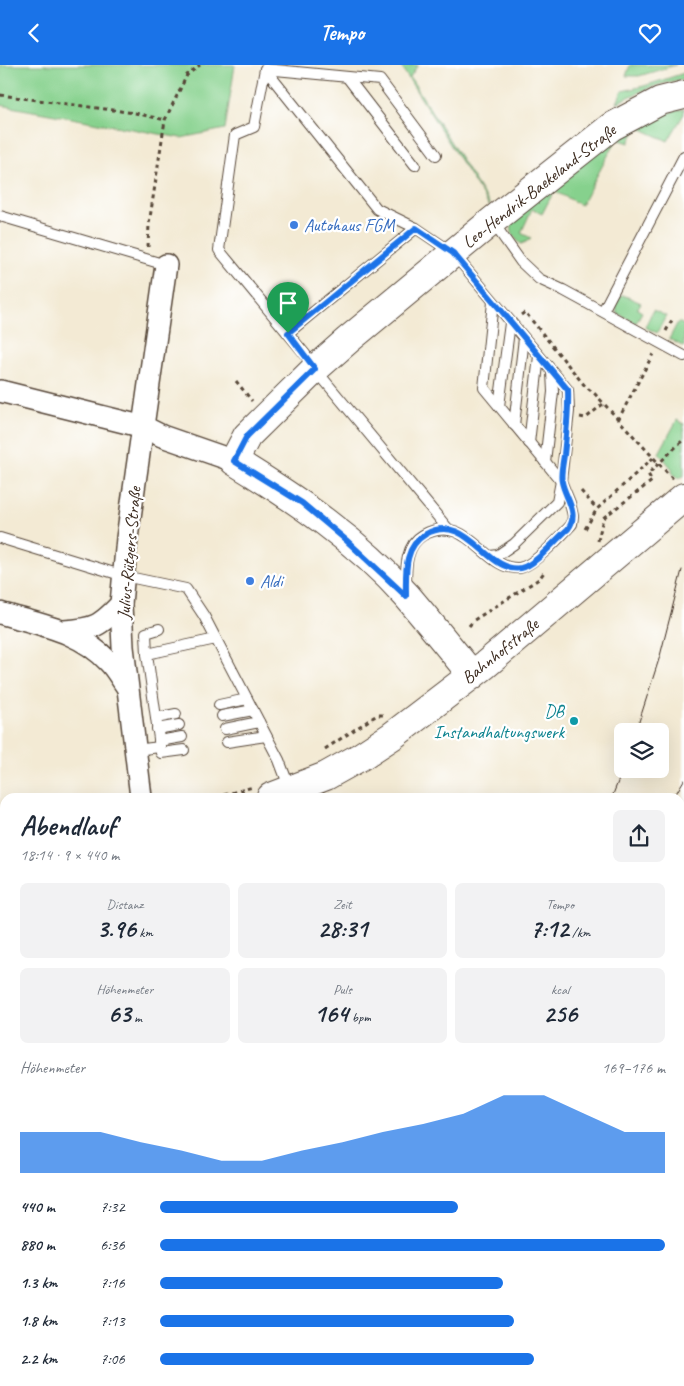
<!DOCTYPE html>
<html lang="de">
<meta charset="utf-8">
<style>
:root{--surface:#fff;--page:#f2f2f3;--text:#1f2937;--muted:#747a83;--accent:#1a73e8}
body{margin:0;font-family:Caveat,sans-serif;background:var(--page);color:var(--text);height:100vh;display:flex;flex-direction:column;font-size:19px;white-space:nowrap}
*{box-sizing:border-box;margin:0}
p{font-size:16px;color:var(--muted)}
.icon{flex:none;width:28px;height:28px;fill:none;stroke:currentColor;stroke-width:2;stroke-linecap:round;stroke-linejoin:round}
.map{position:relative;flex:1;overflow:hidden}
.panel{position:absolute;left:0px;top:728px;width:685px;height:594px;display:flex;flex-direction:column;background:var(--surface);border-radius:15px 15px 0 0;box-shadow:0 5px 20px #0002}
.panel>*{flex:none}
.controls{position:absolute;left:614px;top:658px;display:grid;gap:10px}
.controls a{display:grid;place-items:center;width:55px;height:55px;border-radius:8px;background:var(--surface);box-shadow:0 5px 20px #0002;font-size:25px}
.pin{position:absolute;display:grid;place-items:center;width:42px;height:42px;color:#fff;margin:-51px -21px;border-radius:50% 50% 50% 0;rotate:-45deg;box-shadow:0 0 5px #0007}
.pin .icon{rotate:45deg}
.round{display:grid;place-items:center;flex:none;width:52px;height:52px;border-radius:8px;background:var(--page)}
.headline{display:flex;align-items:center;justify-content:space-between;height:85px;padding:0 20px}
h1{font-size:28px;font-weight:800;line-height:38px}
.stats{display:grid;grid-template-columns:repeat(3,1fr);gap:8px;height:85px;padding:5px 20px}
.stats div{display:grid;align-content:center;border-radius:8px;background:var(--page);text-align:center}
.stats b{font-size:25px;font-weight:800}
.stats small{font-size:14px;font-weight:400}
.stats p{font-size:14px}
.chart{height:140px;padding:10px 20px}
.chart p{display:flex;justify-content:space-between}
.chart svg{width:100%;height:90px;margin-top:5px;fill:var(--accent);opacity:.7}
ul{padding:0 20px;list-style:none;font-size:16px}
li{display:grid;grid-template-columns:80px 60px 1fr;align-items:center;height:38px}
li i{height:12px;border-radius:6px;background:var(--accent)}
header{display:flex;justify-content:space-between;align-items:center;height:65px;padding:0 20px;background:var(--accent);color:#fff;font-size:22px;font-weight:800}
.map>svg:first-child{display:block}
.grass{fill:#86d18d;stroke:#607e56}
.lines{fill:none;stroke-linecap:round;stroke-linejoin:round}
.lane-casing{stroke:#574739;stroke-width:12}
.street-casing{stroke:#574739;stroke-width:24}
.secondary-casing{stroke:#574739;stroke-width:30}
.path{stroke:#574739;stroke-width:3;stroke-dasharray:4 4;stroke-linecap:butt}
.lane{stroke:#fff;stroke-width:10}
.street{stroke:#fff;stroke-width:21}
.secondary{stroke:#fff;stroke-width:28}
.tram{stroke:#3b2a1e;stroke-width:1}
.rail-casing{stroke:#3b2a1e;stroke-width:5.5}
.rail{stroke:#fff;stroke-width:4;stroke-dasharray:11;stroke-linecap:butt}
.route-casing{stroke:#fff;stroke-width:10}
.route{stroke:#1a73e8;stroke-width:6}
.shop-dot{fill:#3f7fe0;stroke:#fff;stroke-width:2}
.culture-dot{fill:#0f9aa8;stroke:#fff;stroke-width:2}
.labels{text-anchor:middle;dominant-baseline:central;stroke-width:4.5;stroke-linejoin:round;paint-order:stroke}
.street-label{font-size:18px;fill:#3b2a1e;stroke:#fff}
.shop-label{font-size:18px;fill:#366cbe;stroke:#fff;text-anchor:start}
.culture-label{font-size:18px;fill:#0d838f;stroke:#fff;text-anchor:end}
</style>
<header><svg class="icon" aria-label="back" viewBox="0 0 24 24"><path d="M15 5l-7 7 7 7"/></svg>Tempo<svg class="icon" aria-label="heart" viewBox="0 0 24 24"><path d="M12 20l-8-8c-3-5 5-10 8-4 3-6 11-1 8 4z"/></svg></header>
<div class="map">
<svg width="684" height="1321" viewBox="0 0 684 1321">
<rect width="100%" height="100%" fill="#fff"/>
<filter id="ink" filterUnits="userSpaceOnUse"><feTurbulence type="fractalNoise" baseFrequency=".02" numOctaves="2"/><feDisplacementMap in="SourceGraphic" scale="10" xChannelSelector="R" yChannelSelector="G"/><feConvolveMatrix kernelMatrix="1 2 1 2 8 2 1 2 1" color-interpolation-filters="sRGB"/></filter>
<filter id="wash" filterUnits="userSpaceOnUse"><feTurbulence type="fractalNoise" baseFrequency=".0096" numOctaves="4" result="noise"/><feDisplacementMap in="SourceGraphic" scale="20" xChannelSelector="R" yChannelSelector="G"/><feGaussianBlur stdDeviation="1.12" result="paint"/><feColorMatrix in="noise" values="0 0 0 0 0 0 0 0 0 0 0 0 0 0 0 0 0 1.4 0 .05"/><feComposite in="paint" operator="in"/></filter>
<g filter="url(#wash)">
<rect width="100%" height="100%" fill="#f3ead4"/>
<g class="grass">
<path d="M0,0h235l-10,64 -44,9 -181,-33z"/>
<path d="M400,0h18l-8,12 80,128 -1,1z"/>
<path d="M630,0h46l-37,11h-13z"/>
<path d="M684,8v6c-23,3 -46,13 -67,24l5,-12 22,-5z"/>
<path d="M684,44v5l-16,27 -31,-14 -8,16 -12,-4 -36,66 -27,-14 -12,23 -10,-5 -11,24 10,5 -5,4 -5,2c-11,-9 -12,-17 -5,-28l100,-79 38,-21z"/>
<path d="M623,230l18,8 -4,6 5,3 -6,11 -19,-10 -1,-8 4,-8z"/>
<path d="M653,245l13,6 -9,17 -12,-6z"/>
<path d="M678,257l6,3v22l-15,-8z"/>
<path d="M677,355l7,4v52l-4,2 -6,-2 -2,-4 1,-2 -14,-17z"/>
</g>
</g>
<g filter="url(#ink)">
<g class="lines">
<defs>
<g id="lane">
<path d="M265,4l115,11 56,75"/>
<path d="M347,12l68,88"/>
<path d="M0,151l166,49"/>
<path d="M492,156l29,41 18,17 24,11 121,66"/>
<path d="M603,246l81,-155"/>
<path d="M288,268l128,-105"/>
<path d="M499,341l11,-83"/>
<path d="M514,360l10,-87"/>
<path d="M529,378l10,-87"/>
<path d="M545,397l8,-70 -1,-20"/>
<path d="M449,465l-134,-161 -10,-15 -86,-104 16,-115 19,-8 11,-58 112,140 39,19 37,25 115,137 1,21 -8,70 -4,21 -43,42 -16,11 -7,1"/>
<path d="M0,473l124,38 62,13 18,27 75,144 11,29"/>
<path d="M406,522c0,-18 -1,-42 17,-52 45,-24 61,36 96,33 15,-2 43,-33 53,-44l1,-8 -3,-13 -9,-22 -77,-93 9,-86"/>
<path d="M159,564l-13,4 1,21 14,99 23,-3"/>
<path d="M147,589l69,-15"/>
<path d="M219,640l28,-6"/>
<path d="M222,651l31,-6"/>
<path d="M156,653l20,-4"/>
<path d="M157,664l22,-4"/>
<path d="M225,664l34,-7"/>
<path d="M159,676l23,-4"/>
<path d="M227,677l39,-6"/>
<path d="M135,685l25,-3"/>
<path d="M0,844l5,-2"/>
</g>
<g id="street">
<path d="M0,326l144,36 18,9 72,25"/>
<path d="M0,548c40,12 79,17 109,49 7,7 12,17 18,25"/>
<path d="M64,566c31,-2 36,-5 57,-27"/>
<path d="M141,732l-18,-150 -2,-43 6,-66 39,-273"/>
<path d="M0,1055l5,-5"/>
<path d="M0,1094l5,5"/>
<path d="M183,1321l1,-5"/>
</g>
<g id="secondary">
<path d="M472,610c-21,-26 -43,-53 -65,-79 -49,-55 -111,-97 -173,-135l13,-25 68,-67 33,-29 144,-119 119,-94 49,-26 24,-6"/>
<path d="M271,732l55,-21 34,-19 32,-21 93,-71 199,-168"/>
<path d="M0,817l5,-1"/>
</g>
</defs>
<use href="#lane" class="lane-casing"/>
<use href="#street" class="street-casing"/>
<use href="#secondary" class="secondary-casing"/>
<g class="path">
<path d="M0,30l135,18 30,7"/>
<path d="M148,182l1,-23 16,-104 22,-45 13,-10"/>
<path d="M521,250l4,-3 60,74 10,8 78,85"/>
<path d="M666,266l7,-13"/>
<path d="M236,316l16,20"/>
<path d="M580,352l6,1 17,-14"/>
<path d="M618,355l35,-66"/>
<path d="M581,426l16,18"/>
<path d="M585,464l12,-20 56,-51"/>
<path d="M598,476l5,-23 49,-37 -4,-7 36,-35"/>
<path d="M469,561l5,-6 65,-41 6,-8"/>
<path d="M325,684l52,-34h7"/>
<path d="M216,732l37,-10"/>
<path d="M0,792l5,-1"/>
<path d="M0,956l5,-5"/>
<path d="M0,1004l5,6"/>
<path d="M0,1184l5,5"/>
</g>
<use href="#lane" class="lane"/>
<use href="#street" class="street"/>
<use href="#secondary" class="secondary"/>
<g class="tram">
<path d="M636,666l24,-75 22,-86"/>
<path d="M612,732l11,-28"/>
<path d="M674,732l10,-17"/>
<path d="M430,1321v-5"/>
<path d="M449,1321l1,-5"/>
</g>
<defs>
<g id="rail">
<path d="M680,950l4,-10"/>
<path d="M680,982l4,-10"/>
<path d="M562,1321l1,-5"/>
<path d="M574,1321l1,-5"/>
</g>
</defs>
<use href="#rail" class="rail-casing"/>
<use href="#rail" class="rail"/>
</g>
</g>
<g class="lines" filter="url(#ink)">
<defs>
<path id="route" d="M416,163l37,25 115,137c1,22 -2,44 -4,65 -1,8 -4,20 -2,27 3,16 18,31 6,47 -12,10 -32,36 -47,39 -34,6 -54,-57 -95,-34 -23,13 -20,39 -20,62l-60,-56 -44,-37 -68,-42 13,-25 68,-67 -27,-36z"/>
</defs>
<use href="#route" class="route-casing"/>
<use href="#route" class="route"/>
</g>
<g class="shop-dot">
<circle cx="294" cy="160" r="5"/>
<circle cx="250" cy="516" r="5"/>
</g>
<circle class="culture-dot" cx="574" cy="656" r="5"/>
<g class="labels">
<g class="street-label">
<text transform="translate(539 121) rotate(-38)">Leo-Hendrik-Baekeland-Straße</text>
<text transform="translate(129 488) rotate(-85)">Julius-Rütgers-Straße</text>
<text transform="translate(500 586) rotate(-39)">Bahnhofstraße</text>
</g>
<g class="shop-label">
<text x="304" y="160">Autohaus FGM</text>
<text x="260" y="516">Aldi</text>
</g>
<g class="culture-label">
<text x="564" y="646">DB<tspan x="564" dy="21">Instandhaltungswerk</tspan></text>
</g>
</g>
</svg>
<div class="controls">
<a><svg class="icon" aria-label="layers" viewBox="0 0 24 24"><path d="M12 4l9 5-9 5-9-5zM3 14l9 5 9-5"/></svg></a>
</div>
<div class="pin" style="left:288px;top:268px;background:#1e9e55"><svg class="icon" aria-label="arrive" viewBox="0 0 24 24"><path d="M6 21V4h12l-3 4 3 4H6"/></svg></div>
<section class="panel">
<div class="headline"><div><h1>Abendlauf</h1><p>18:14 · 9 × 440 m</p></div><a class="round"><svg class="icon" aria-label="share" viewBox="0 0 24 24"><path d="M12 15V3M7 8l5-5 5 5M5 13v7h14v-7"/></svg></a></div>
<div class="stats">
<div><p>Distanz</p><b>3.96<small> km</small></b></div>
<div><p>Zeit</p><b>28:31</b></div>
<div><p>Tempo</p><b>7:12<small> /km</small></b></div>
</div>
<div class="stats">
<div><p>Höhenmeter</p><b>63<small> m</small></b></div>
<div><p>Puls</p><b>164<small> bpm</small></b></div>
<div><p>kcal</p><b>256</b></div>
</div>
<div class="chart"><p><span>Höhenmeter</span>169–176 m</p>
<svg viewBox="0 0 160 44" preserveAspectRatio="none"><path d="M0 44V24L10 24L20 24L30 29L40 33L50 38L60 38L70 33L80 29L90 24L100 20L110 15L120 6L130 6L140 15L150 24L160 24V44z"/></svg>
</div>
<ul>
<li><b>440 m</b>7:32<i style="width:59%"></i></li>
<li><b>880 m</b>6:36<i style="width:100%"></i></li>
<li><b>1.3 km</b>7:16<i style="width:68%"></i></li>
<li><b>1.8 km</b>7:13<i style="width:70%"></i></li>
<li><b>2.2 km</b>7:06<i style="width:74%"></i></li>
</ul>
</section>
</div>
